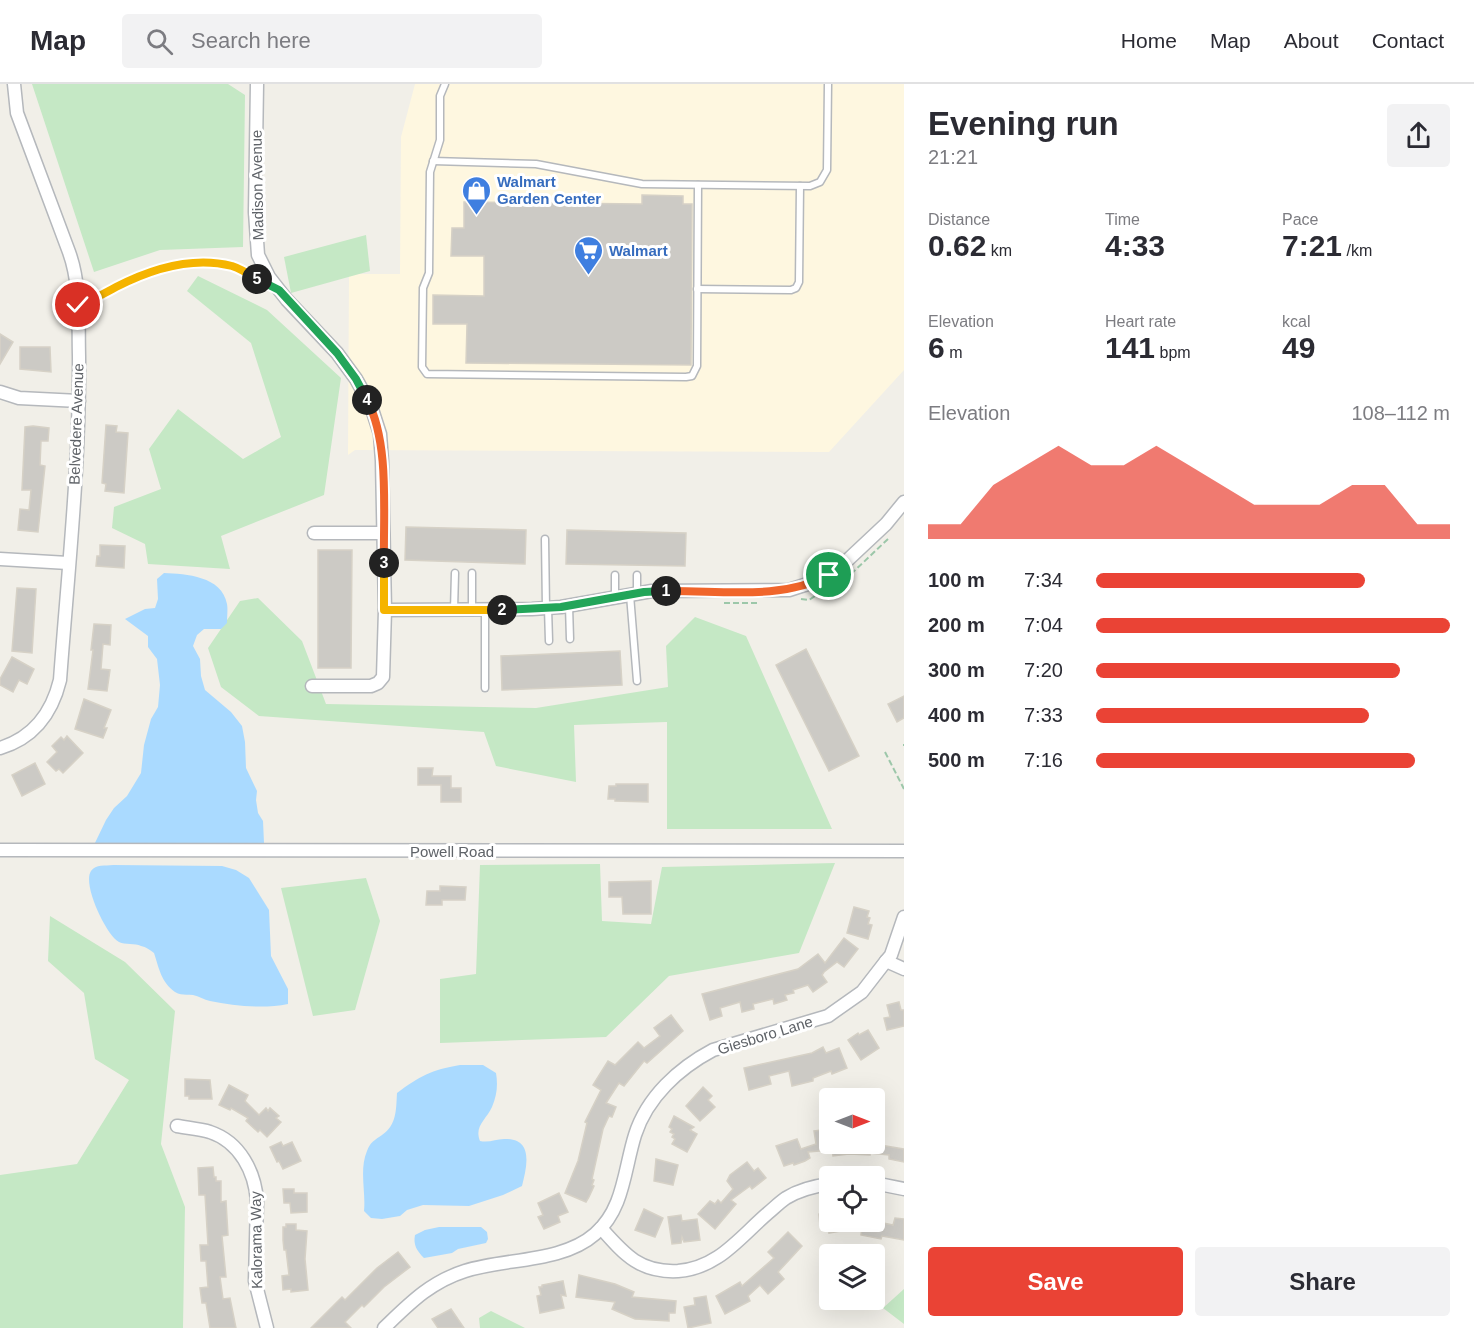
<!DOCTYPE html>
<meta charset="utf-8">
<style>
:root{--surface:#fff;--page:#f2f2f3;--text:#2b2b33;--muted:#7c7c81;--line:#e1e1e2;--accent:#ea4335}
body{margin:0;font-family:Arial,sans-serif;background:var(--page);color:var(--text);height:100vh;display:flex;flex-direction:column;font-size:22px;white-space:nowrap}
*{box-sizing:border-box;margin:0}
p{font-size:20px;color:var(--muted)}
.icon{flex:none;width:33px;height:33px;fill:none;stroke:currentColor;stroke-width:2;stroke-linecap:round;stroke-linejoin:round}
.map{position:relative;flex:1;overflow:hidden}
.side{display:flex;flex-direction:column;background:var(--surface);width:570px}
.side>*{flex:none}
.needle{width:39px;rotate:90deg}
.controls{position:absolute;left:819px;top:1004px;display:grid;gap:12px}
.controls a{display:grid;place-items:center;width:66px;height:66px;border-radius:6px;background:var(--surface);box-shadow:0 6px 24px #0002;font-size:30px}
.pin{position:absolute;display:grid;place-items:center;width:51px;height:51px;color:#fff;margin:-26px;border:3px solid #fff;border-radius:50%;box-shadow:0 2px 6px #0007}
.km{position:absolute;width:30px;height:30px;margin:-15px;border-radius:50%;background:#222;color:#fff;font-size:16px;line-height:30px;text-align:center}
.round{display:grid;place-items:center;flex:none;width:63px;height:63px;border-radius:6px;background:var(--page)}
.head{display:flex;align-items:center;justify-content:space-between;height:102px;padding:0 24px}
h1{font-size:33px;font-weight:700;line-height:45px}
.figures{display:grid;grid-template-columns:repeat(3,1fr);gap:9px;height:102px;padding:6px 24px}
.figures div{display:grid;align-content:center}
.figures b{font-size:30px;font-weight:700}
.figures small{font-size:16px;font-weight:400}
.figures p{font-size:16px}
.chart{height:168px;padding:12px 24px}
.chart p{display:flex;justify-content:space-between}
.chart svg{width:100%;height:108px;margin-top:6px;fill:var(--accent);opacity:.7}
.button{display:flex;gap:12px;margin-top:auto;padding:12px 24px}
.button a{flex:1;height:69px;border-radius:6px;background:var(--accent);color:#fff;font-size:24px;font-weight:700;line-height:69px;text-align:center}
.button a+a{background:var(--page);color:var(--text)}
ul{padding:0 24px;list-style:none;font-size:20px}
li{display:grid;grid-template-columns:96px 72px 1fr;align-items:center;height:45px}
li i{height:15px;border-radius:8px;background:var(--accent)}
header{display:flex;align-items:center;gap:36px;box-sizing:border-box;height:84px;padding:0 30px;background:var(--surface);border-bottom:2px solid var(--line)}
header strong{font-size:28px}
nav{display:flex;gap:33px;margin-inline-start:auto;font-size:21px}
.search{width:420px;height:54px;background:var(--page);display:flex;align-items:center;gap:15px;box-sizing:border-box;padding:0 21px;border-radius:6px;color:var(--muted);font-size:22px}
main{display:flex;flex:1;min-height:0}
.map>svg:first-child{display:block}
.commercial{fill:#fef7e0}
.green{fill:#c5e8c5}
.water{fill:#aadaff}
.building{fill:#cccac5;stroke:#d6d1c6;stroke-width:1.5}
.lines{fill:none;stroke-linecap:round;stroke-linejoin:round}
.service-casing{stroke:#b5b8bc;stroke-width:9}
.minor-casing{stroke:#b5b8bc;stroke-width:15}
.path{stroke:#9cc7a9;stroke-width:2;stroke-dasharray:6 3;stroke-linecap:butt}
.service{stroke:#fff;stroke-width:6}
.minor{stroke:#fff;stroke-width:12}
.split-1-casing{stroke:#fff;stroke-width:12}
.split-2-casing{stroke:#fff;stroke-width:12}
.split-3-casing{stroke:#fff;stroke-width:12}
.split-4-casing{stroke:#fff;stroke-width:12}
.split-5-casing{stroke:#fff;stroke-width:12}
.split-6-casing{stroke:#fff;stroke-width:12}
.split-1{stroke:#f0652b;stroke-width:8}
.split-2{stroke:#22a559;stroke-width:8}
.split-3{stroke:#f5b400;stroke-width:8}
.split-4{stroke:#f0652b;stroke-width:8}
.split-5{stroke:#22a559;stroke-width:8}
.split-6{stroke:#f5b400;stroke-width:8}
.labels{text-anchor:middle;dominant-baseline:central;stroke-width:6;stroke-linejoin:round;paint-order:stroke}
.shop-label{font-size:15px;font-weight:bold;fill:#366cbe;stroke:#fff;text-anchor:start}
.street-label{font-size:15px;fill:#5f6368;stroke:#fff}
</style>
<header>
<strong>Map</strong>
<div class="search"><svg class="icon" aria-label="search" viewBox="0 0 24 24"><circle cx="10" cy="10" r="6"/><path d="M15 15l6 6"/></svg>Search here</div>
<nav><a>Home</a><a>Map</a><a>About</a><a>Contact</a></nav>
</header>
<main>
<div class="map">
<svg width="904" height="1244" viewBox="0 0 904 1244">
<rect width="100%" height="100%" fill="#f1efe8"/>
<path class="commercial" d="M415,0h489v286l-75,82 -474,-2 -7,5 1,-181h51l1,-137z"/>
<g class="green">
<path d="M32,0h196l17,11 -2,152 -83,3 -66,22z"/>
<path d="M366,151l4,36 -79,22 -7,-36z"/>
<path d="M198,192l69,34 74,68 -17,117 -103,41 9,33 -82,-5 -3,-20 -33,-16 2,-21 47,-18 -12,-40 29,-40 65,50 38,-22 -30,-94 -64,-52z"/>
<path d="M258,514l44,43 24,63 210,4 132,-21 -2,-41 29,-29 51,19 86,193h-165v-107l-93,3 2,57 -80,-16 -12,-34 -225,-16 -38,-29 -13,-39 32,-47z"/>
<path d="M835,779l-36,90 -130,23 -63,61 -166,6v-64l36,-5 4,-109 120,-1 2,57 49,3 11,-57z"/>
<path d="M366,794l14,43 -25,89 -42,6 -32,-128z"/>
<path d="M50,832l75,46 50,49 -14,133 24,63 -2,121h-183v-153l77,-11 52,-84 -34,-21 -11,-66 -36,-32z"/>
<path d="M904,1205v35l-21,-16z"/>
<path d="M491,1227l34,17h-45l-1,-10z"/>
</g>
<g class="water">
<path d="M164,489c22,1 58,3 63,31 1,5 0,12 0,19l-6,6h-17l-7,6 -4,11 7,13 1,17 4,14 26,22 11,14 3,16 1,26 11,23 -1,9 2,13 5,8 1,22 -170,2 12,-25 8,-12 13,-12 14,-23 3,-28 7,-26 7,-12 2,-22 -3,-26 -9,-12v-11l-23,-17 20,-10 10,-1 3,-9 -1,-20z"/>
<path d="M113,781l109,1 14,4 13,8 20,32 2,46 17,33v15c-24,5 -54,2 -78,-3 -6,-1 -11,-5 -17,-6 -7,-1 -12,1 -18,-3 -14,-10 -16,-24 -21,-39 -4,-3 -8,-6 -13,-7 -6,-3 -16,-1 -22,-4 -13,-7 -37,-58 -28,-71 5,-7 14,-5 22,-6z"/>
<path d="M460,981h23l13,8c2,12 1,22 -4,34 -6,13 -18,19 -12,34 9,2 16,-2 24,-2 30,-1 23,27 18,47l-19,9 -34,11 -46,-1 -16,5 -7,6 -18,3 -11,-1 -7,-7c2,-19 -5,-41 3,-60 3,-9 8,-11 15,-16 15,-10 14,-26 15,-42 23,-17 34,-23 63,-28z"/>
<path d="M439,1143h42l6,5 1,7 -2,4 -28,6 -6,4 -28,5c-7,-7 -11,-13 -9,-23l10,-5z"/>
</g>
<g class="building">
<path d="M642,111l41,1v8h9l-1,161 -225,-2 1,-39h-34v-29l51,1v-40h-33l1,-28h12v-26l178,2z"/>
<path d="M0,250l13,8 -13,22z"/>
<path d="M20,263h30l1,25 -31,-3z"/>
<path d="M106,341l11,1 -1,6 12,1 -4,60 -19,-2 1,-7 -4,-1z"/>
<path d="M33,342l16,2 -1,13h-7l-1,24 5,1 -7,66 -20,-2 2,-21 9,1 2,-20h-9l3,-63z"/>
<path d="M406,443l120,3 -1,34 -120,-4z"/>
<path d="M567,446l119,3 -1,33 -119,-2z"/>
<path d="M100,461l25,1 -1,22 -28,-2 1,-10h3z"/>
<path d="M318,466h34l-1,118h-33z"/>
<path d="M17,504l19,1 -4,64 -20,-2z"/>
<path d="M94,540l17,1 -1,20 -7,-1 -2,25 9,1 -3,21 -19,-2 5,-39h-2z"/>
<path d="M806,565l53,107 -30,15 -53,-106z"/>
<path d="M620,567l2,34 -120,5 -1,-34z"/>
<path d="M12,573l22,12 -7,15 -8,-4 -6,12 -13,-7v-6z"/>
<path d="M904,612v22l-7,4 -9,-18z"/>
<path d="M84,615l27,11 -7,18h3l-4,10 -28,-9z"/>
<path d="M67,652l16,17 -20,20 -4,-4 -3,2 -9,-9 10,-10 -5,-6 9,-9 3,3z"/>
<path d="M35,679l10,21 -23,12 -10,-21z"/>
<path d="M418,684h15l-1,8h19v12h10v14h-20v-17h-23z"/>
<path d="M616,700h32v18l-33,-1v-2h-7l1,-13h7z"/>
<path d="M651,797v33h-28l-1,-17h-13v-15z"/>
<path d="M440,802l26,1 -1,13h-23v5h-16l1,-14h13z"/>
<path d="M854,823l15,4 -2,6 3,1 -2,6 4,1 -4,14 -21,-6z"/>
<path d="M844,854l14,11 -14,18 -7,-5 -13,10 -2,3 5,7 -14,10 -5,-7 -15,5 1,3 -9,2 2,5 -13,4 -1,-5 -20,5 1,5 -12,3 -2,-10 -20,6 2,8 -12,4 -8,-26 96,-25 20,-15 7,9z"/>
<path d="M899,918l2,8h3v16l-17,4 -3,-12 6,-1 -3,-12z"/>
<path d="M671,931l12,16 -36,32 -3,-2 -20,25 -5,-3 -13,20 10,4 -4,10 -3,-1 -6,13 -11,50 2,1 -2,5 2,1 -5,11 -3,5 -21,-9 13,-32 9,-38 -2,-1 16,-32 -8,-5 15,-24 7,4 23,-23 6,6 16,-12 -6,-8z"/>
<path d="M868,946l11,18 -18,12 -13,-20 10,-7 1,2z"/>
<path d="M823,963l3,6 13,-5 8,20 -15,6 -1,-3 -18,7v3l-21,5 -3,-15 -20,5 2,8 -22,6 -5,-22 68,-15z"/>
<path d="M185,995l25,1 2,19h-23v-3h-4z"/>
<path d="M229,1001l19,10 -3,6 14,14 7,-7 2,3 2,-3 9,8 -3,2 5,4 -14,15 -7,-7 -2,2 -12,-11 2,-3 -17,-10 -1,2 -11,-5z"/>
<path d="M703,1003l9,9 -4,4 7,7 -15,14 -14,-15z"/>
<path d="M674,1032l20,11 -4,3 7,4 -10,18 -15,-8 3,-5 -3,-2 2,-3 -4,-2 2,-3 -3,-2z"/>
<path d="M830,1045v21l-22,2 2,6 -5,3 -11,4 -1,-2 -9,3 -8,-20 21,-7 4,10 15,-5 -2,-13z"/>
<path d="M281,1058l2,4 9,-4 9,19 -18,8 -4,-8 -2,1 -7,-15z"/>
<path d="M831,1059h49v2l24,4v13l-15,-3v-4l-19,-2v2l-21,-1 -16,2z"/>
<path d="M656,1075l22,6 -5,20 -19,-4z"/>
<path d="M747,1078l7,9 4,-3 8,10 -14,11 -2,-3 -19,14 5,4 -21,25 -17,-15 12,-13 5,3 3,-4 3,3 12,-14 -6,-8 3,-6z"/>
<path d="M213,1083l1,10h2v4h5v21l5,-1 2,34 -6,1 4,41h-6l3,22 7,-1 6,30h-26l-4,-25h-4l-2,-15 8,-1 -2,-26h-5l-1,-16h8l-3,-50h-6l-1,-27z"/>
<path d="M283,1105h11v4h13v19l-16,1 -1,-10h-6z"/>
<path d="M559,1109l9,19 -10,4 2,6 -16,7 -6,-12 5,-2 -5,-12z"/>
<path d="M644,1125l19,9 -8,19 -20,-7z"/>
<path d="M830,1128v9h44l19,4 2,-7 9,1v21l-22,-4 -1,3 -20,-4 1,-8 -33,6 -1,-9 -8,2 -1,-12z"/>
<path d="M681,1131l1,6 15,-2 3,21 -16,2 -2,-5 -1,6 -9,1 -4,-27z"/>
<path d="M286,1140h10v6l11,1 -2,28 3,31 -17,2v-3l-8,1 -1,-14 7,-1 -3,-25h-2l-1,-10v-13h3z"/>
<path d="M788,1148l14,14 -24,26 6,7 -16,15 -8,-9 -12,11 2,5 -25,13 -9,-18 24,-14 2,4 32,-28 -6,-6z"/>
<path d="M398,1168l12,15 -26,20 -20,20 -2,-2 -17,17 6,6h-40l31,-31 3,3 32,-32z"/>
<path d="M579,1191l36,9 19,8 -2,5 44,4 -1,12h-6v8l-34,-2 -23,-10 3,-7 -39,-5z"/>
<path d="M563,1197l3,15 -5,-1 3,13 -24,5 -3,-17 4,-1 -2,-8h3v-2z"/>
<path d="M706,1212l5,27 -23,5 -4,-21 11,-2 -1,-7z"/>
<path d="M451,1225l13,19h-26l-6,-9z"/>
</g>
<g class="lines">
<defs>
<g id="service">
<path d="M445,0l-5,12v44l-10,32 -1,101 -6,15 -1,79 5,7 259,3 6,-1 5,-10 1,-181"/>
<path d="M433,77l103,3 106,20 168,2 10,-4 7,-12 1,-86"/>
<path d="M697,205l94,1 5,-2 3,-6 1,-96"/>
<path d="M545,455l1,69"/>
<path d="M637,491v18"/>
<path d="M630,511l7,86"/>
<path d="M615,513v-22"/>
<path d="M569,522l1,33"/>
<path d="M548,524l1,33"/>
<path d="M472,525v-36"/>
<path d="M454,526l1,-37"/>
<path d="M485,526v78"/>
</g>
<g id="minor">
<path d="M257,0l-2,128 3,43 11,22 18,23 50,53 19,26 15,27 9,28 2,27 3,149 -2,67 -5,6 -7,3h-59"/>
<path d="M0,308l19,6 60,3"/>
<path d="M314,449h69"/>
<path d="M0,475l68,4"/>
<path d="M385,526l147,-1 29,-2 91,-16 137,-1 31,-10 18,-11 48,-45 18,-22"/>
<path d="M0,664c33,-10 52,-35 60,-68 8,-108 20,-216 19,-324 -1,-35 2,-71 -10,-104l-52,-139 -3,-29"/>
<path d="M0,766l904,1"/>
<path d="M886,877l18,8"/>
<path d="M177,1042c11,2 23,3 33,6 30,10 45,40 47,69l-2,80 12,47"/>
<path d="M874,1099l30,6"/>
<path d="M601,1144c23,26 39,45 77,43 40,-3 61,-33 90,-58 6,-5 12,-11 18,-15 13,-8 28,-12 44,-14"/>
<path d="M384,1244c25,-24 46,-46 81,-57 40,-13 97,-8 130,-37 29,-25 29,-64 40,-99 12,-38 44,-67 78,-85l115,-34 34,-24 24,-31 5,-6 13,-38"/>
</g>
</defs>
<use href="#service" class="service-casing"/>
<use href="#minor" class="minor-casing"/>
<g class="path">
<path d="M89,217l49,-23 49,-16h25l23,5 20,11"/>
<path d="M851,490l37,-35"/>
<path d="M801,515l8,1 12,-8"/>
<path d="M724,519h33"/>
<path d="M903,661h1"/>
<path d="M885,668l19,37"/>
</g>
<use href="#service" class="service"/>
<use href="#minor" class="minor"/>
</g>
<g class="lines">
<defs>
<path id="split-1" d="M666,507c53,-1 115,10 163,-16"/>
<path id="split-2" d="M502,526l59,-3 83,-15 22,-1"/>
<path id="split-3" d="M384,479v47h118"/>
<path id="split-4" d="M367,316c23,43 16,113 17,163"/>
<path id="split-5" d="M257,195l22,11 58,63 19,26 11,21"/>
<path id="split-6" d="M78,221c14,-4 25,-11 38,-18 35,-18 77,-31 116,-21 9,3 17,8 25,13"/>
</defs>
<use href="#split-1" class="split-1-casing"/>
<use href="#split-2" class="split-2-casing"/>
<use href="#split-3" class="split-3-casing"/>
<use href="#split-4" class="split-4-casing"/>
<use href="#split-5" class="split-5-casing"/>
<use href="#split-6" class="split-6-casing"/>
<use href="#split-1" class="split-1"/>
<use href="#split-2" class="split-2"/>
<use href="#split-3" class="split-3"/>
<use href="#split-4" class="split-4"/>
<use href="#split-5" class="split-5"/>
<use href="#split-6" class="split-6"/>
</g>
<defs>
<symbol id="shop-pin" viewBox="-11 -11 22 30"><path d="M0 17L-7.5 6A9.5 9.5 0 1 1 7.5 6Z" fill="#3f7fe0" stroke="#fff"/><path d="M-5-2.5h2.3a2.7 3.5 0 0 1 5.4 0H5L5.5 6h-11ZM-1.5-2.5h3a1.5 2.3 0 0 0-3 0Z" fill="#fff"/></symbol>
<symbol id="supermarket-pin" viewBox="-11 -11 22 30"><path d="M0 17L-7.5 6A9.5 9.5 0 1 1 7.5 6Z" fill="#3f7fe0" stroke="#fff"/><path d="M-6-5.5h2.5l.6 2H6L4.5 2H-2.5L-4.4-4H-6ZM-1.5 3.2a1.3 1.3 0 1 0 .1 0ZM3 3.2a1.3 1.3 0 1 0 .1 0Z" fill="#fff"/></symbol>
</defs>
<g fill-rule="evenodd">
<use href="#shop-pin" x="460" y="90" width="33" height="45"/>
<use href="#supermarket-pin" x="572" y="150" width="33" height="45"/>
</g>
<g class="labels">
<g class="shop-label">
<text x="497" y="97">Walmart<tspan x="497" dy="17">Garden Center</tspan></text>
<text x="609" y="166">Walmart</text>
</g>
<g class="street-label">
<text transform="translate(257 101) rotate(-91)">Madison Avenue</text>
<text transform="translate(76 340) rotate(-88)">Belvedere Avenue</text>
<text x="452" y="767">Powell Road</text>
<text transform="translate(765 951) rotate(-17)">Giesboro Lane</text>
<text transform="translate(256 1156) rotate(-91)">Kalorama Way</text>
</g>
</g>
</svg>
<div class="controls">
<a><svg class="needle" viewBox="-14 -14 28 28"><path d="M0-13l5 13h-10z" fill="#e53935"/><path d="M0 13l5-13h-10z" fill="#7c7c81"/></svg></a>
<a><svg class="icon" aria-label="locate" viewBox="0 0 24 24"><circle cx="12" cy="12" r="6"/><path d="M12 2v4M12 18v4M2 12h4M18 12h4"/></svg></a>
<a><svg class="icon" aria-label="layers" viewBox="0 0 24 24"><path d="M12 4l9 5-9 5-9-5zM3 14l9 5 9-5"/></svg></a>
</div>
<div class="pin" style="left:829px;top:491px;background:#1e9e55"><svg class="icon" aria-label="arrive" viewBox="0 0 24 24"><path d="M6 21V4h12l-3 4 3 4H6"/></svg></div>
<div class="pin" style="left:78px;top:221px;background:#d93025"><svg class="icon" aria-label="check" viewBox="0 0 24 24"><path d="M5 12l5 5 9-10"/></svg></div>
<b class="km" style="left:666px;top:507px">1</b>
<b class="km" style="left:502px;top:526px">2</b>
<b class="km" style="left:384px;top:479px">3</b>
<b class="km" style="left:367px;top:316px">4</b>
<b class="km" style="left:257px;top:195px">5</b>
</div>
<section class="side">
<div class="head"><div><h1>Evening run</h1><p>21:21</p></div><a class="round"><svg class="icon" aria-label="share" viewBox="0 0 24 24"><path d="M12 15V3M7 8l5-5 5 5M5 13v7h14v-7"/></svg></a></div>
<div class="figures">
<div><p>Distance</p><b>0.62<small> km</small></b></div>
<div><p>Time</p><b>4:33</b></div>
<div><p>Pace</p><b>7:21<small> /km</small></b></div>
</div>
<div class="figures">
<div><p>Elevation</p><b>6<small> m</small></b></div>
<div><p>Heart rate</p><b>141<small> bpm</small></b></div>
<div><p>kcal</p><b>49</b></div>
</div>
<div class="chart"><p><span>Elevation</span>108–112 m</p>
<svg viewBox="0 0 160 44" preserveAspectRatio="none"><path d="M0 44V38L10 38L20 22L30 14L40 6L50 14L60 14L70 6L80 14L90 22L100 30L110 30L120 30L130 22L140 22L150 38L160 38V44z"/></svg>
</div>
<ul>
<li><b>100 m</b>7:34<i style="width:76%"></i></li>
<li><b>200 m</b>7:04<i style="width:100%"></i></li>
<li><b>300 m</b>7:20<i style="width:86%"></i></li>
<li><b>400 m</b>7:33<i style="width:77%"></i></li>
<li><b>500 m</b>7:16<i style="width:90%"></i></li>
</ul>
<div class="button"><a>Save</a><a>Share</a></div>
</section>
</main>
